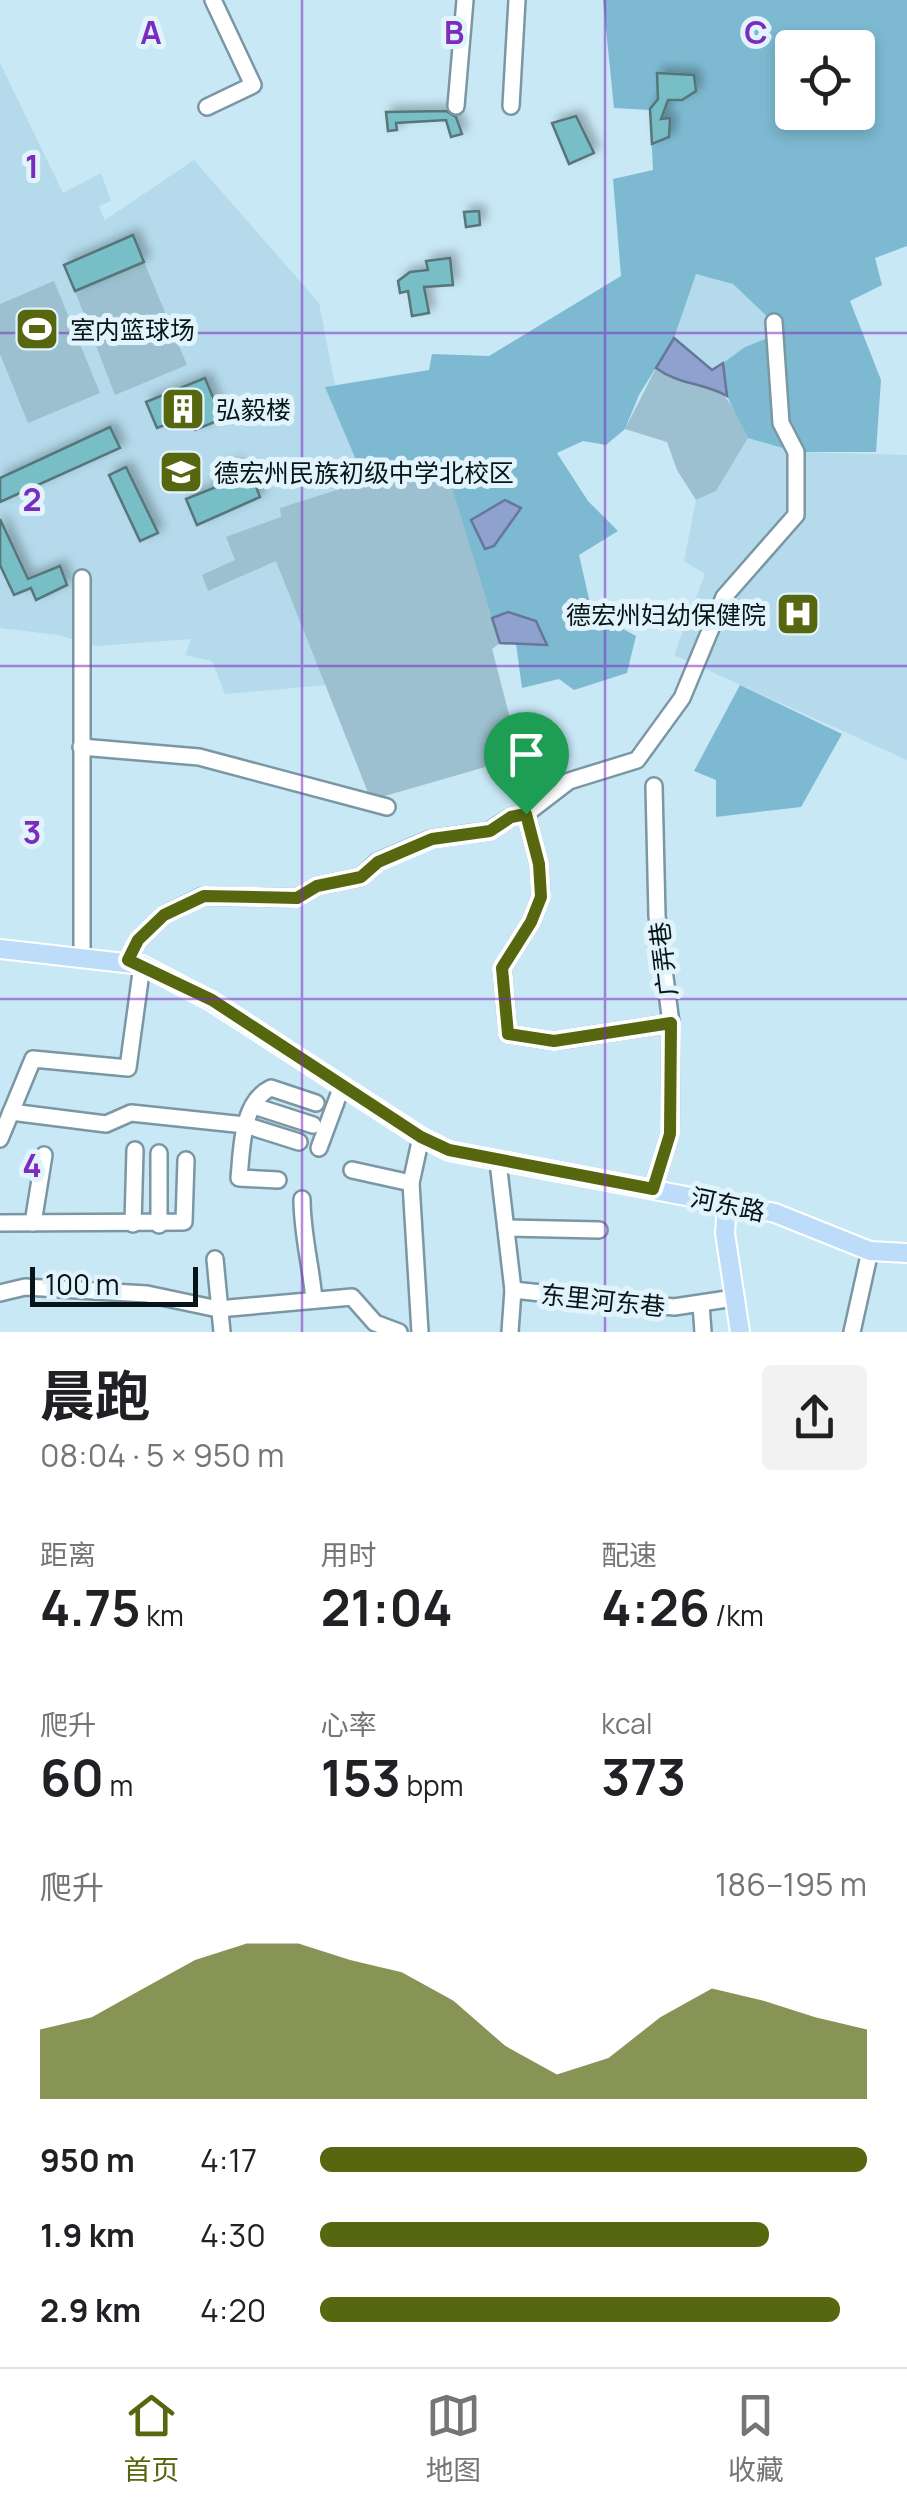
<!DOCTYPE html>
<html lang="zh">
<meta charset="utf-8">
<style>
:root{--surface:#fff;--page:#f2f2f2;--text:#202124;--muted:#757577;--line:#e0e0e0;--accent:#576710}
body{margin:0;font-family:Manrope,"Noto Sans SC",sans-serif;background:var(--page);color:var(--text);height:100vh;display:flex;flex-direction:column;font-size:38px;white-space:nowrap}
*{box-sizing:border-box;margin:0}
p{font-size:32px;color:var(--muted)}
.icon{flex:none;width:55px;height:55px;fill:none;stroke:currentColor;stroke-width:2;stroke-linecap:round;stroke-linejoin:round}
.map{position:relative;height:1332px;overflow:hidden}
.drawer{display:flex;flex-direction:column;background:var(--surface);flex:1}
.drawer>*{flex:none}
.controls{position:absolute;left:775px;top:30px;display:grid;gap:20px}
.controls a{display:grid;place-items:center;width:100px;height:100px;border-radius:10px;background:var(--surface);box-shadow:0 5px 15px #0003;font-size:50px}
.scale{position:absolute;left:30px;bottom:25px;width:168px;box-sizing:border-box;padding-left:10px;border:5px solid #091419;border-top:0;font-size:28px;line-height:35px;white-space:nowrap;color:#091419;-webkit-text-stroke:8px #e1f3fb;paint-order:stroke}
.pin{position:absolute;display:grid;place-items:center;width:85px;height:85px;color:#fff;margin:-102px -42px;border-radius:50% 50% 50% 0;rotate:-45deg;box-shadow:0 0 10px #0007}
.pin .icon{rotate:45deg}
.round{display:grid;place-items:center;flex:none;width:105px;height:105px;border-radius:10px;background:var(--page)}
.overview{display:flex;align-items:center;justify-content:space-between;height:170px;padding:0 40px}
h1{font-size:55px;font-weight:700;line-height:75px}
.stats{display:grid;grid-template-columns:repeat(3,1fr);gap:15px;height:170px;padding:10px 40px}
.stats div{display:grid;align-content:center}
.stats b{font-size:50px;font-weight:700}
.stats small{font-size:28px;font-weight:400}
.stats p{font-size:28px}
.chart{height:280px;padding:20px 40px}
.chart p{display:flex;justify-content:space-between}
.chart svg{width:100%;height:180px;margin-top:10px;fill:var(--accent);opacity:.7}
ul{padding:0 40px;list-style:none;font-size:32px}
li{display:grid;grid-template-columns:160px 120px 1fr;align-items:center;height:75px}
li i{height:25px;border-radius:12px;background:var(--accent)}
.menu{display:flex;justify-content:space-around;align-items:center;height:140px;border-top:2px solid var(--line);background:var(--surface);font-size:28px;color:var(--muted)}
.menu a{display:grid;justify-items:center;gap:5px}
.menu .current{color:var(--accent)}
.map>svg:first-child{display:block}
.built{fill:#b4daeb}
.green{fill:#9cc0cf}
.forest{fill:#7dbad2;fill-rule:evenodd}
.water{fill:#8ea1cf;stroke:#667798;stroke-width:2.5}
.building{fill:#78bec6;stroke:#56767a;stroke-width:2.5;filter:url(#shadow)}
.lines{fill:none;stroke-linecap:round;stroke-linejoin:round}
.minor-casing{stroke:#7a97a3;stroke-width:20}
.major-casing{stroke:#fff;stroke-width:22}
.minor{stroke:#fff;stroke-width:15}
.major{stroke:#bcdcfa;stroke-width:18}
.route-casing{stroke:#fff;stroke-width:20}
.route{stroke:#576710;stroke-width:12}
.grid{fill:none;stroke:#7b2cbf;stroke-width:2.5;stroke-opacity:0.55}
.labels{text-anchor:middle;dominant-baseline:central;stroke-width:10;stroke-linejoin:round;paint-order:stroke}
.poi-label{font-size:25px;fill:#091419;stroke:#e1f3fb;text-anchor:start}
.street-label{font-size:25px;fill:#091419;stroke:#e1f3fb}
.grid-label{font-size:32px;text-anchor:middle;font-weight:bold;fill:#7b2cbf;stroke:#e1f3fb;stroke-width:10;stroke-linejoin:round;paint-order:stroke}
</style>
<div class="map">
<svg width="907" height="1332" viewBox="0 0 907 1332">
<defs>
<filter id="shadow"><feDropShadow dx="5.5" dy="-5.5" stdDeviation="5" flood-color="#0004"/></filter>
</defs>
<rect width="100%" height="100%" fill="#c9e8f6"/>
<g class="built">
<path d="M0,63l63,130 38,-20 10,28 -12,5 6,14 89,-60 125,143 16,82 -9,2 119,77 55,179 -8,6 28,108 -193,-72 -102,9 -13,-33 -27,-6 6,-16 -95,7 -38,-11 -58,-7z"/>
<path d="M696,273l37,11 41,38 -5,16 -24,9 -32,24 -39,-33z"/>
<path d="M748,438l48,14 111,3v305l-233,-105 31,-81 -21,-13 12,-61 20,-9z"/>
</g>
<g class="green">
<path d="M144,262l43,103 -72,30 -40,-104z"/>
<path d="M54,281l46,112 -72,30 -28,-69v-50z"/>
<path d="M656,368c25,19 22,7 46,14 27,8 35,33 46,56l-32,53 -20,9 -19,-30 -10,-28 -42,-13z"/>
<path d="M445,464l55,179 -8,6 28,108 -149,43 -95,-239 -68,30 -6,-16 33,-15 -9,-23 55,-20 -1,-9 85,-27z"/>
</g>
<g class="forest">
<path d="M603,0h304v246l-32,12 7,27 -32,16 31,79 -5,72h-80l-48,-14 -21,-42 -4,-33 22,-16 23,-9 5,-16 -40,-38 -37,-10 -22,64 -35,57 -14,34 -19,16 -23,-4 -26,12 31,48 30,30 -39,24 13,57 44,24 -9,37 -53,17 -15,-11 -37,9 -6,-44h30l-38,-32 -16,6 -47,-153 -80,16 -40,-94 104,-17 3,-16 57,2 132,-80 -8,-97 40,-9 -3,-60 -36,-2zM792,48h66v64h-66z"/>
<path d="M740,685l102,49 -41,73 -85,10v-37l-22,-9z"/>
</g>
<g class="water">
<path d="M674,338l38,32 11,-7 4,33c-25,-14 -48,-11 -71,-28z"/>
<path d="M505,500l16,8 -27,38 -9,3 -14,-29z"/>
<path d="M508,612l28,9 11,24 -47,-2 -8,-25z"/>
</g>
<g class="building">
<path d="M657,73l37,2 2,16 -14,9h-14l-7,19 9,-1 -1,19 -17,7 -2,-35 8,-10z"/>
<path d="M446,111l10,6 6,17 -11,3 -5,-17 -50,3 1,7 -9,1 -2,-19z"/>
<path d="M576,116l18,37 -25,11 -17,-41z"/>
<path d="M479,211l1,14 -14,2 -2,-15z"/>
<path d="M133,235l11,27 -69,29 -11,-26z"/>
<path d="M450,258l3,27 -29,2 5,26 -17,3 -4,-25 -8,2 -2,-12 12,-9 18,-2 -2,-9z"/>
<path d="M205,378l17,41 -27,11 -6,-14 -32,12 -11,-26z"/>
<path d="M110,427l10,21 -120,54v-24z"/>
<path d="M237,465l4,11 9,-5 10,26 -63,28 -11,-26 35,-14 -5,-11z"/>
<path d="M126,467l32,66 -18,8 -31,-66z"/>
<path d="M0,519l28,60 32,-13 7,19 -31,15 -5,-12 -17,7 -14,-30z"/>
</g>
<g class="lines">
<defs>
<g id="minor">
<path d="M456,106l9,-106"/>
<path d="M511,106l6,-106"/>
<path d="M207,107l46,-22 -40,-85"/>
<path d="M82,578v379"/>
<path d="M81,747l118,10 188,50"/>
<path d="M526,814l13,50 2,33 -10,25 -29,46 6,66 46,7 117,-18"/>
<path d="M128,961l10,-21 26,-25 39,-19 94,2 20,-12 44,-9 16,-15 54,-23 58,-8 22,-14 15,-3 43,-33 68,-21 45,-62 42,-101 72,-82v-63l-15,-29 -7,-101"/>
<path d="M254,1106l59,19"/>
<path d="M11,1112l95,12 25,-11 114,12 54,17"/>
<path d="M0,1139l33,-80 95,9 14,-103"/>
<path d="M319,1148l23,-62"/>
<path d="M159,1153v72"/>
<path d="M498,1162l15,128"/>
<path d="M352,1170l59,13"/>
<path d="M278,1180l-39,-2c3,-29 2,-76 32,-90l45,15"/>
<path d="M653,1189l17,-55 1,-111 -14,-107 -3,-130"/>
<path d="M302,1199c0,35 9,66 12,101"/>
<path d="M0,1223l184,-1 2,-62"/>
<path d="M33,1223l11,-68"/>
<path d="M133,1224l2,-74"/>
<path d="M506,1228l93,2"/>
<path d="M215,1259l7,73"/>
<path d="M0,1293l25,-6 122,7 71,15 134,-12 23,26 24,9"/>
<path d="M701,1304l2,28"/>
<path d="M420,1332l-9,-149 10,-46"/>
<path d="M510,1332l3,-42 161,17 60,-9"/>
<path d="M852,1332l18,-81"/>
</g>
<g id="major">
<path d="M0,949l142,16 69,36 210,136 28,14 326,62 95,38 37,2"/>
<path d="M727,1203l-2,30 15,99"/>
</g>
</defs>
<use href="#minor" class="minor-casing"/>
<use href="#major" class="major-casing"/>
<use href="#minor" class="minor"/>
<use href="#major" class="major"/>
</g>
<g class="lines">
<defs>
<path id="route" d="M526,814l13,50 2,33 -10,25 -29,46 6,66 46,7 117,-18 -1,111 -17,55 -204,-39 -28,-13 -209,-137 -84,-40 10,-20 26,-25 40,-19 93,2 20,-12 44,-9 17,-15 54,-23 58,-8 21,-14z"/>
</defs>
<use href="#route" class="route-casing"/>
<use href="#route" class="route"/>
</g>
<path class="grid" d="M302,0v1332M605,0v1332M0,333h907M0,666h907M0,999h907"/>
<defs>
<symbol id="stadium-square" viewBox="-11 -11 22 22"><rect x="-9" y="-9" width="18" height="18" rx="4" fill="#576710" stroke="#e1f3fb"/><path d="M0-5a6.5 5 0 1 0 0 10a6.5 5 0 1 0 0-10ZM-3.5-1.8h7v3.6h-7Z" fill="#fff"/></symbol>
<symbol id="building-square" viewBox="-11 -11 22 22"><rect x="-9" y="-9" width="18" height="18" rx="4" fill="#576710" stroke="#e1f3fb"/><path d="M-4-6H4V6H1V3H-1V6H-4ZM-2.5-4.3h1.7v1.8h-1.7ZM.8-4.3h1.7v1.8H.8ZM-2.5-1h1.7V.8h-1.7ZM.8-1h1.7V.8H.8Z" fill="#fff"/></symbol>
<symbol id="school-square" viewBox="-11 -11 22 22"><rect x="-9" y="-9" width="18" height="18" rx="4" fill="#576710" stroke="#e1f3fb"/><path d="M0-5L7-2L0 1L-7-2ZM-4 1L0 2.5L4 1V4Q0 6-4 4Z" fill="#fff"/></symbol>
<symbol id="hospital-square" viewBox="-11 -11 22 22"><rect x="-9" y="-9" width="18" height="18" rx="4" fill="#576710" stroke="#e1f3fb"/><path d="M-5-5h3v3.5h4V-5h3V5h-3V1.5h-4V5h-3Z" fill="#fff"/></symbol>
</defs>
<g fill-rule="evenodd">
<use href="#stadium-square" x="12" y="304" width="50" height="50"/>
<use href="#building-square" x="158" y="384" width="50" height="50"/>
<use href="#school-square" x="156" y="447" width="50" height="50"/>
<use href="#hospital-square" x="773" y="589" width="50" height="50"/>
</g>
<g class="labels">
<g class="poi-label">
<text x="70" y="329">室内篮球场</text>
<text x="216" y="409">弘毅楼</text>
<text x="214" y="472">德宏州民族初级中学北校区</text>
<text x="766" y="614" text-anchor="end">德宏州妇幼保健院</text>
</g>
<g class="street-label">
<text transform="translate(663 959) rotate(-97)">广弄巷</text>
<text transform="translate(728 1204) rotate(12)">河东路</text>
<text transform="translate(603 1300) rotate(6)">东里河东巷</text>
</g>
</g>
<g class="grid-label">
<text x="151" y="44">A</text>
<text x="454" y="44">B</text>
<text x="756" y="44">C</text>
<text x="32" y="178">1</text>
<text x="32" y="511">2</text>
<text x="32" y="844">3</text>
<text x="32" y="1177">4</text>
</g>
</svg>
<div class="controls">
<a><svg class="icon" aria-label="locate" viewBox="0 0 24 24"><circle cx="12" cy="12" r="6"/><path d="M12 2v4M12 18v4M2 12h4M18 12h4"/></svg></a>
</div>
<div class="scale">100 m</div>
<div class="pin" style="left:526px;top:814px;background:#1e9e55"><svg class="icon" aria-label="arrive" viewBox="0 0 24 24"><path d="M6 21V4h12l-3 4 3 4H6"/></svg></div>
</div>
<section class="drawer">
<div class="overview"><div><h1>晨跑</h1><p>08:04 · 5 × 950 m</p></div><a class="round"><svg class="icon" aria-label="share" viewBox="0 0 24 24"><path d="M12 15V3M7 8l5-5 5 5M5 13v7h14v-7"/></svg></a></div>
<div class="stats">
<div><p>距离</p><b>4.75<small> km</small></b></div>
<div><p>用时</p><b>21:04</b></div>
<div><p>配速</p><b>4:26<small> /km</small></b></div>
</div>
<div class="stats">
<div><p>爬升</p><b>60<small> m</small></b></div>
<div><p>心率</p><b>153<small> bpm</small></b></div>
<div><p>kcal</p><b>373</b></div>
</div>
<div class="chart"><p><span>爬升</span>186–195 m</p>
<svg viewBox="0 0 160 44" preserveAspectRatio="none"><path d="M0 44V27L10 24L20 17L30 10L40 6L50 6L60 10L70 13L80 20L90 31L100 38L110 34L120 24L130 17L140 20L150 24L160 27V44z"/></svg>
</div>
<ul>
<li><b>950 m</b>4:17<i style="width:100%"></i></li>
<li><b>1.9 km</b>4:30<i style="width:82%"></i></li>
<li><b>2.9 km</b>4:20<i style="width:95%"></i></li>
</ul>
</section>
<nav class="menu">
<a class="current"><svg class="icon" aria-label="home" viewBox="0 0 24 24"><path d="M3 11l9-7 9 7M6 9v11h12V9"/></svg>首页</a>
<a><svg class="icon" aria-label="map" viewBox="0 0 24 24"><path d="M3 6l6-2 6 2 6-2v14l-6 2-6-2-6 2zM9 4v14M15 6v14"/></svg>地图</a>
<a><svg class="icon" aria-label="saved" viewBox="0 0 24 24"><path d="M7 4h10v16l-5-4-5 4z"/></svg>收藏</a>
</nav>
